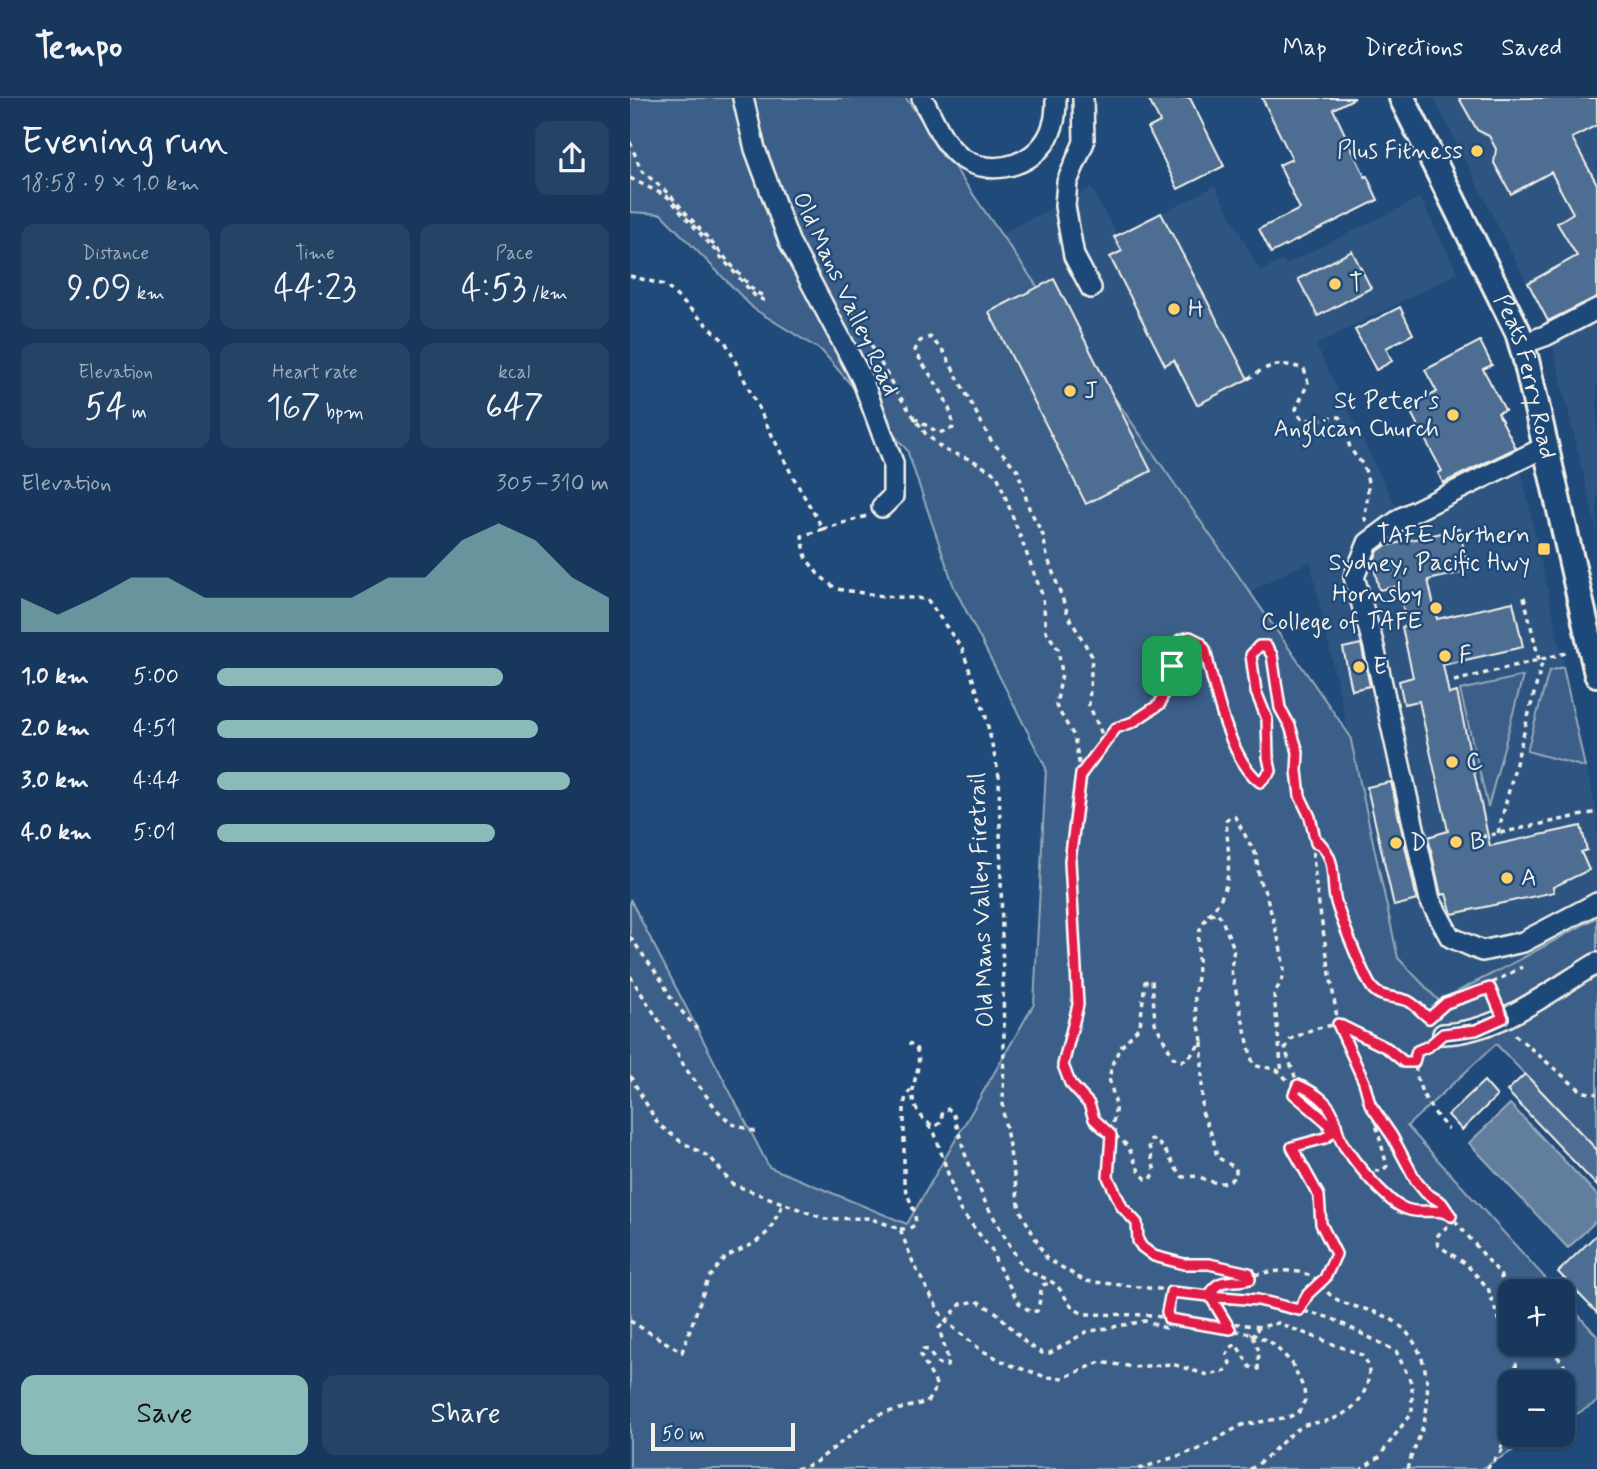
<!DOCTYPE html>
<meta charset="utf-8">
<style>
:root{--surface:#17385c;--page:#244365;--text:#f1f3f6;--muted:#9eacbb;--line:#365272;--accent:#8bbbb9}
body{margin:0;font-family:Mynerve,sans-serif;background:var(--page);color:var(--text);height:100vh;display:flex;flex-direction:column;font-size:26px;white-space:nowrap}
*{box-sizing:border-box;margin:0}
p{font-size:23px;color:var(--muted)}
.icon{flex:none;width:38px;height:38px;fill:none;stroke:currentColor;stroke-width:2;stroke-linecap:round;stroke-linejoin:round}
.map{position:relative;flex:1;overflow:hidden}
.drawer{display:flex;flex-direction:column;background:var(--surface);width:630px}
.drawer>*{flex:none}
.tools{position:absolute;left:868px;top:1181px;display:grid;gap:14px}
.tools a{display:grid;place-items:center;width:77px;height:77px;border-radius:14px;background:var(--surface);box-shadow:0 2px 5px #0004,0 0 0 2px var(--line);font-size:35px}
.scale{position:absolute;left:21px;bottom:18px;width:144px;box-sizing:border-box;padding-left:7px;border:4px solid #f4f1e8;border-top:0;font-size:19px;line-height:24px;white-space:nowrap;color:#f4f1e8;-webkit-text-stroke:5px #1f4a7a;paint-order:stroke}
.pin{position:absolute;display:grid;place-items:center;width:60px;height:60px;color:#fff;margin:-30px;border-radius:14px;box-shadow:0 4px 10px #0006}
.round{display:grid;place-items:center;flex:none;width:74px;height:74px;border-radius:14px;background:var(--page)}
.overview{display:flex;align-items:center;justify-content:space-between;height:119px;padding:0 21px}
h1{font-size:38px;font-weight:600;line-height:52px}
.metrics{display:grid;grid-template-columns:repeat(3,1fr);gap:10px;height:119px;padding:7px 21px}
.metrics div{display:grid;align-content:center;border-radius:14px;background:var(--page);text-align:center}
.metrics b{font-size:35px;font-weight:600}
.metrics small{font-size:19px;font-weight:400}
.metrics p{font-size:19px}
.chart{height:196px;padding:14px 21px}
.chart p{display:flex;justify-content:space-between}
.chart svg{width:100%;height:126px;margin-top:7px;fill:var(--accent);opacity:.7}
.primary-button{display:flex;gap:14px;margin-top:auto;padding:14px 21px}
.primary-button a{flex:1;height:80px;border-radius:14px;background:var(--accent);color:#111;font-size:28px;font-weight:600;line-height:80px;text-align:center}
.primary-button a+a{background:var(--page);color:var(--text)}
ul{padding:0 21px;list-style:none;font-size:23px}
li{display:grid;grid-template-columns:112px 84px 1fr;align-items:center;height:52px}
li i{height:18px;border-radius:9px;background:var(--accent)}
header{display:flex;align-items:center;gap:42px;box-sizing:border-box;height:98px;padding:0 35px;background:var(--surface);border-bottom:2px solid var(--line)}
header strong{font-size:33px}
nav{display:flex;gap:38px;margin-inline-start:auto;font-size:24px}
main{display:flex;flex:1;min-height:0}
.map>svg:first-child{display:block}
.built{fill:#2d5581}
.green{fill:#3a5f88;stroke:#97a8b8;stroke-width:2}
.water{fill:#627e9d;stroke:#9cacbb;stroke-width:2}
.building{fill:#4d6e92;stroke:#f4f1e8;stroke-width:2}
.lines{fill:none;stroke-linecap:round;stroke-linejoin:round}
.minor-casing{stroke:#f4f1e8;stroke-width:24}
.major-casing{stroke:#f4f1e8;stroke-width:30}
.path{stroke:#f4f1e8;stroke-width:3.5;stroke-dasharray:5 5;stroke-linecap:butt}
.minor{stroke:#1f4a7a;stroke-width:19}
.major{stroke:#1f4a7a;stroke-width:24}
.route-casing{stroke:#fff;stroke-width:14}
.route{stroke:#e11d48;stroke-width:9}
.poi-dot{fill:#ffd166;stroke:#1f4a7a;stroke-width:2.5}
.labels{text-anchor:middle;dominant-baseline:central;stroke-width:5;stroke-linejoin:round;paint-order:stroke}
.poi-label{font-size:24px;fill:#f4f1e8;stroke:#1f4a7a;text-anchor:start}
.street-label{font-size:24px;fill:#f4f1e8;stroke:#1f4a7a}
</style>
<header>
<strong>Tempo</strong>
<nav><a>Map</a><a>Directions</a><a>Saved</a></nav>
</header>
<main>
<section class="drawer">
<div class="overview"><div><h1>Evening run</h1><p>18:58 · 9 × 1.0 km</p></div><a class="round"><svg class="icon" aria-label="share" viewBox="0 0 24 24"><path d="M12 15V3M7 8l5-5 5 5M5 13v7h14v-7"/></svg></a></div>
<div class="metrics">
<div><p>Distance</p><b>9.09<small> km</small></b></div>
<div><p>Time</p><b>44:23</b></div>
<div><p>Pace</p><b>4:53<small> /km</small></b></div>
</div>
<div class="metrics">
<div><p>Elevation</p><b>54<small> m</small></b></div>
<div><p>Heart rate</p><b>167<small> bpm</small></b></div>
<div><p>kcal</p><b>647</b></div>
</div>
<div class="chart"><p><span>Elevation</span>305–310 m</p>
<svg viewBox="0 0 160 44" preserveAspectRatio="none"><path d="M0 44V32L10 38L20 32L30 25L40 25L50 32L60 32L70 32L80 32L90 32L100 25L110 25L120 12L130 6L140 12L150 25L160 32V44z"/></svg>
</div>
<ul>
<li><b>1.0 km</b>5:00<i style="width:73%"></i></li>
<li><b>2.0 km</b>4:51<i style="width:82%"></i></li>
<li><b>3.0 km</b>4:44<i style="width:90%"></i></li>
<li><b>4.0 km</b>5:01<i style="width:71%"></i></li>
</ul>
<div class="primary-button"><a>Save</a><a>Share</a></div>
</section>
<div class="map">
<svg width="967" height="1371" viewBox="0 0 967 1371">
<rect width="100%" height="100%" fill="#1f4a7a"/>
<filter id="ink" filterUnits="userSpaceOnUse"><feTurbulence type="fractalNoise" baseFrequency=".0143" numOctaves="2"/><feDisplacementMap in="SourceGraphic" scale="14" xChannelSelector="R" yChannelSelector="G"/><feConvolveMatrix kernelMatrix="1 2 1 2 8 2 1 2 1" color-interpolation-filters="sRGB"/></filter>
<g filter="url(#ink)">
<g class="built">
<path d="M804,0h163v434l-49,-206z"/>
<path d="M585,88l45,85 23,-11 3,4 134,-66 38,75 -142,72 84,170 118,-59 79,358v103l-78,43 -81,41 -40,-43 -88,-397 -257,130 -105,-430 143,-73 27,48z"/>
</g>
<g class="green">
<path d="M0,0h276l444,638 48,222 41,43 80,-41 78,-43v233l-101,-106 -89,82 150,165 -47,1v52h53v-46l34,38v66l-34,20v-40h-53v53h30l-59,34h-851v-570l139,268 138,57 127,-220 12,-236 -92,-181 -47,-137 -85,-99 -68,-42 -93,-95 -31,-2z"/>
<path d="M933,569l22,100 -58,-16 22,-80z"/>
<path d="M893,578l-35,131 -28,-117z"/>
</g>
<path class="water" d="M880,1006l87,91v25l-29,28 -99,-105z"/>
<g class="building">
<path d="M518,0h42l34,68 -46,23 -30,-61 12,-6z"/>
<path d="M632,0h93l-22,11 32,68 2,-1 11,24 -107,53 -12,-24 41,-20 -21,-44 13,-6z"/>
<path d="M829,0h138v27l-25,13 25,46v113l-49,24 -20,-38 49,-27 -20,-33 16,-10 -22,-41 -40,22 -17,-31 2,-14 -7,-13 -12,-6z"/>
<path d="M531,115l87,166 -51,26 -23,-45 -9,5 -55,-108 12,-6 -8,-14z"/>
<path d="M722,153l19,37 -53,28 -20,-37z"/>
<path d="M424,181l97,192 -65,33 -97,-192z"/>
<path d="M770,209l13,27 -27,14 6,13 -16,9 -21,-40z"/>
<path d="M850,243l12,24 -9,4 22,41 -7,3 18,35 -73,35 -5,-10 4,-2 -34,-64 29,-15 -12,-22z"/>
<path d="M829,431l10,42 -41,9 9,39 76,-17 10,45 -80,18 6,29 8,-2 33,154 91,-20 6,24 -6,2 8,18 -36,17 1,5 -102,22 -6,-20 -5,1 -13,-58 20,-6 -29,-130 -15,3 -5,-23 14,-4 -11,-50 5,-1 -9,-40 -19,4 -6,-28 5,-11 7,-5z"/>
<path d="M731,546l9,42 -18,4 -9,-42z"/>
<path d="M761,684l26,118 -23,6 -27,-119z"/>
<path d="M895,976l72,76v36l-90,-95z"/>
<path d="M854,983l13,15 -35,34 -14,-15z"/>
<path d="M967,1136v79l-39,-41z"/>
</g>
<g class="lines">
<defs>
<g id="minor">
<path d="M113,0l12,51 34,92 73,138 31,84v33l-11,11"/>
<path d="M292,0c11,19 20,45 38,59 33,23 82,7 93,-32 3,-8 3,-19 3,-27"/>
<path d="M453,0l1,44 -17,40 -2,24 9,50 17,32"/>
<path d="M892,246l23,-8 52,-27"/>
<path d="M915,349l-142,70 -35,26 -14,34 19,66 57,257 20,37 32,14 41,-9 74,-39"/>
<path d="M813,936c57,-2 107,-43 154,-71"/>
</g>
<g id="major">
<path id="s1" d="M772,0l116,234 8,28 71,314"/>
</g>
</defs>
<use href="#minor" class="minor-casing"/>
<use href="#major" class="major-casing"/>
<g class="path">
<path d="M0,44l11,28 29,25 85,97 11,5"/>
<path d="M0,80l38,19 88,100 10,4"/>
<path d="M0,178l35,9 61,58 66,132 31,54 44,-13"/>
<path d="M214,197l5,9"/>
<path d="M222,212l44,81 29,42 19,17 28,10 25,15 46,122 3,34 12,18 4,24 -6,33 18,30 7,37"/>
<path d="M618,281c21,-15 32,-18 56,-10l4,14 -12,26 5,9c12,5 25,-1 39,-1 9,14 5,17 10,30 4,9 12,14 15,23 6,15 1,32 0,49l2,2"/>
<path d="M284,320l25,15 14,-5c-1,-30 -25,-52 -38,-78l5,-9 10,-4 14,15 46,87 28,32 11,37 14,27 4,21 22,61 23,39 -3,49 16,36"/>
<path d="M193,431l-21,7 4,22 12,16 18,15 46,7 45,3 35,50 23,64 14,63 5,261 -1,74 17,99 26,48 39,23 173,19 73,18 65,33 16,33v28l-33,45 -17,12"/>
<path d="M894,499l15,63"/>
<path d="M824,583l112,-28"/>
<path d="M868,735l45,-174"/>
<path d="M851,739l116,-25"/>
<path d="M578,817c28,-26 20,-62 18,-95l5,-4 4,1 21,38 4,27 6,12 14,51 4,24 -1,8 -9,18 8,79"/>
<path d="M0,839l32,44 10,19 25,29"/>
<path d="M0,878l35,54 20,38 33,43 14,13 25,8"/>
<path d="M865,903l-5,-13 2,-5 30,-16"/>
<path d="M799,921c13,-20 40,-25 61,-31"/>
<path d="M802,923c-8,-7 -15,-16 -25,-20 -12,-5 -26,-2 -35,-13 -8,-9 -34,-76 -37,-90 -4,-22 2,-37 -16,-56l-3,1 -3,12 3,31 22,138 26,57 6,23 22,32 24,45 10,12 16,10 6,9"/>
<path d="M885,937l60,51 9,6 13,2"/>
<path d="M572,944v70l11,26 4,19 19,11v7c-10,12 -22,8 -34,3 -6,-3 -13,-1 -19,-1 -12,-11 -16,-32 -32,-38l-2,7 6,26 -4,7h-5l-7,-8 -11,-25 -33,-27 -6,-15 -19,-21 -7,-18 15,-60 -8,-144 11,-88 35,-45 17,-6 27,-18 12,-38 -2,-9 10,-17 10,-3 10,5 5,7c10,37 24,110 55,133l11,-11 -3,-14 -1,-38 -11,-27 -5,-37 8,-9 7,1 6,8 8,53 10,18 8,26 -1,19 3,25 9,21 7,26"/>
<path d="M800,947l-13,6c-7,30 12,57 31,78"/>
<path d="M0,978l28,48 22,17 31,17 21,26 93,35 44,-1 31,11 14,36 30,55 37,30 27,14 38,13 17,1 37,-16 34,5 38,-3 36,11 17,-4 5,-8 -3,-8 2,-6 7,-5 14,23 8,2 1,-18 -7,-17 -102,-19 -65,-1c-16,-5 -18,-16 -27,-27 -8,-9 -25,-12 -35,-19l-37,-64 -21,-50 -12,-42 -5,-3 -5,2 -3,12 -4,3c-9,-2 -12,-6 -17,-13 -17,-24 7,-42 -3,-65l-7,-5"/>
<path d="M298,1027l7,9 25,76 32,40 4,12 23,41 12,9 6,-1c4,-9 2,-18 6,-26l7,-2"/>
<path d="M735,1072l17,1 5,-5 -15,-57"/>
<path d="M821,1120l1,4 -14,13 -1,7 2,4 27,18 22,24 12,36 10,16"/>
<path d="M270,1131h8l7,-4c3,-14 -9,-28 -11,-42v-77l2,-10 6,-8"/>
<path d="M669,1212l9,-16 17,-16 11,-24 -15,-30 -2,-28 -27,-48 33,-10 6,-5 -3,-10 -34,-29 4,-9 -13,-36 6,-10 22,-10 25,-5 49,23 17,15h10"/>
<path d="M0,1223l52,31 26,-73 18,-22 29,-14 14,-12 14,-27"/>
<path d="M595,1224l35,5"/>
<path d="M600,1231l-20,-33c7,-20 22,-12 40,-17v-2"/>
<path d="M882,1246l5,8 -2,30"/>
<path d="M911,1246c20,14 33,24 22,51"/>
<path d="M871,1350l9,-20"/>
<path d="M166,1371l17,-5 64,-49 50,-13 10,-16 -16,-30 2,-7 5,1 9,13 10,3 1,-7 -9,-31 22,-24 16,-3 20,12 29,30 16,10h8l36,-21 59,-11 20,7 4,-9 -2,-7 4,-20"/>
<path d="M509,1371l60,-20 43,-24 47,-8 10,-5 6,-12 -1,-11 -12,-26 -20,-20 -20,-9 8,-7 18,-4 84,32c7,8 8,15 6,25 -5,24 -23,37 -46,42 -7,1 -15,1 -21,5 -19,12 -31,31 -51,42"/>
<path d="M777,1371c5,-17 14,-33 18,-50 7,-37 0,-78 -34,-100 -17,-10 -39,-11 -55,-20 -8,-4 -13,-13 -19,-19 -18,-14 -47,-9 -67,-4l-4,-5 -43,-8 -19,1 -37,-12 -9,-11 -1,-18 -15,-16 -14,-30 1,-27 7,-45 -7,-27 4,-16 7,-14 20,-22 5,-44 7,-2 3,43 18,34 8,4 7,-2 14,-18c-2,-13 -6,-25 -7,-38 -1,-13 3,-26 3,-39 1,-20 -5,-42 19,-52l4,6 13,30 -3,22 22,94c7,4 13,3 21,5 7,2 10,9 16,13 8,4 18,5 25,10 20,15 17,38 30,56 13,18 30,38 46,52 24,21 44,4 60,16l49,58 10,31"/>
<path d="M857,1371l27,-34"/>
</g>
<use href="#minor" class="minor"/>
<use href="#major" class="major"/>
</g>
</g>
<g class="lines" filter="url(#ink)">
<defs>
<path id="route" d="M542,568l-12,38 -27,18 -17,6 -35,46 -11,87 8,144 -15,60 7,18 19,21 5,15 17,16 -3,42 14,30 15,16 1,18 4,6 12,9 30,8h25l40,9 1,6c-18,5 -33,-3 -40,17l-39,-4 -4,20 2,7 61,10 -20,-33 48,4 41,10 9,-16 17,-16 11,-24 -15,-30 -2,-28 -27,-49 33,-9 6,-5 -3,-10 -34,-29 4,-9c16,7 33,17 37,36 2,9 4,17 9,25 13,19 30,39 47,54 24,21 44,4 60,16l-9,-13 -16,-10 -10,-12 -24,-45 -22,-32 -6,-22 -26,-58 49,24 17,14h10l3,-11 12,-5 14,-12 33,-4 27,-12 -13,-30 -44,15 -17,15c-7,-5 -13,-13 -21,-17 -12,-5 -26,-2 -35,-12 -8,-9 -35,-77 -38,-91 -4,-22 2,-37 -16,-56l-3,1 -6,-26 -10,-21 -3,-25 1,-19 -8,-26 -10,-18 -8,-53 -6,-9h-7l-8,9 5,37 11,27 1,38 3,14 -11,11c-31,-23 -46,-96 -55,-133l-5,-7 -10,-5 -10,3 -10,17 2,9"/>
</defs>
<use href="#route" class="route-casing"/>
<use href="#route" class="route"/>
</g>
<g class="poi-dot">
<circle cx="847" cy="53" r="7"/>
<circle cx="705" cy="186" r="7"/>
<circle cx="544" cy="211" r="7"/>
<circle cx="440" cy="293" r="7"/>
<circle cx="823" cy="317" r="7"/>
<rect x="907" y="444" width="14" height="14" rx="3.5"/>
<circle cx="806" cy="510" r="7"/>
<circle cx="815" cy="558" r="7"/>
<circle cx="729" cy="569" r="7"/>
<circle cx="822" cy="664" r="7"/>
<circle cx="826" cy="744" r="7"/>
<circle cx="766" cy="745" r="7"/>
<circle cx="877" cy="780" r="7"/>
</g>
<g class="labels">
<g class="poi-label">
<text x="833" y="53" text-anchor="end">Plus Fitness</text>
<text x="719" y="186">T</text>
<text x="558" y="211">H</text>
<text x="454" y="293">J</text>
<text x="809" y="303" text-anchor="end">St Peter's<tspan x="809" dy="28">Anglican Church</tspan></text>
<text x="900" y="437" text-anchor="end">TAFE Northern<tspan x="900" dy="28">Sydney, Pacific Hwy</tspan></text>
<text x="792" y="496" text-anchor="end">Hornsby<tspan x="792" dy="28">College of TAFE</tspan></text>
<text x="829" y="558">F</text>
<text x="743" y="569">E</text>
<text x="836" y="664">C</text>
<text x="840" y="744">B</text>
<text x="780" y="745">D</text>
<text x="891" y="780">A</text>
</g>
<g class="street-label">
<text transform="translate(215 196) rotate(65)">Old Mans Valley Road</text>
<text stroke="none"><textPath href="#s1" startOffset="306">Peats Ferry Road</textPath></text>
<text transform="translate(352 802) rotate(-92)">Old Mans Valley Firetrail</text>
</g>
</g>
</svg>
<div class="tools">
<a>+</a>
<a>−</a>
</div>
<div class="scale">50 m</div>
<div class="pin" style="left:542px;top:568px;background:#1e9e55"><svg class="icon" aria-label="arrive" viewBox="0 0 24 24"><path d="M6 21V4h12l-3 4 3 4H6"/></svg></div>
</div>
</main>
